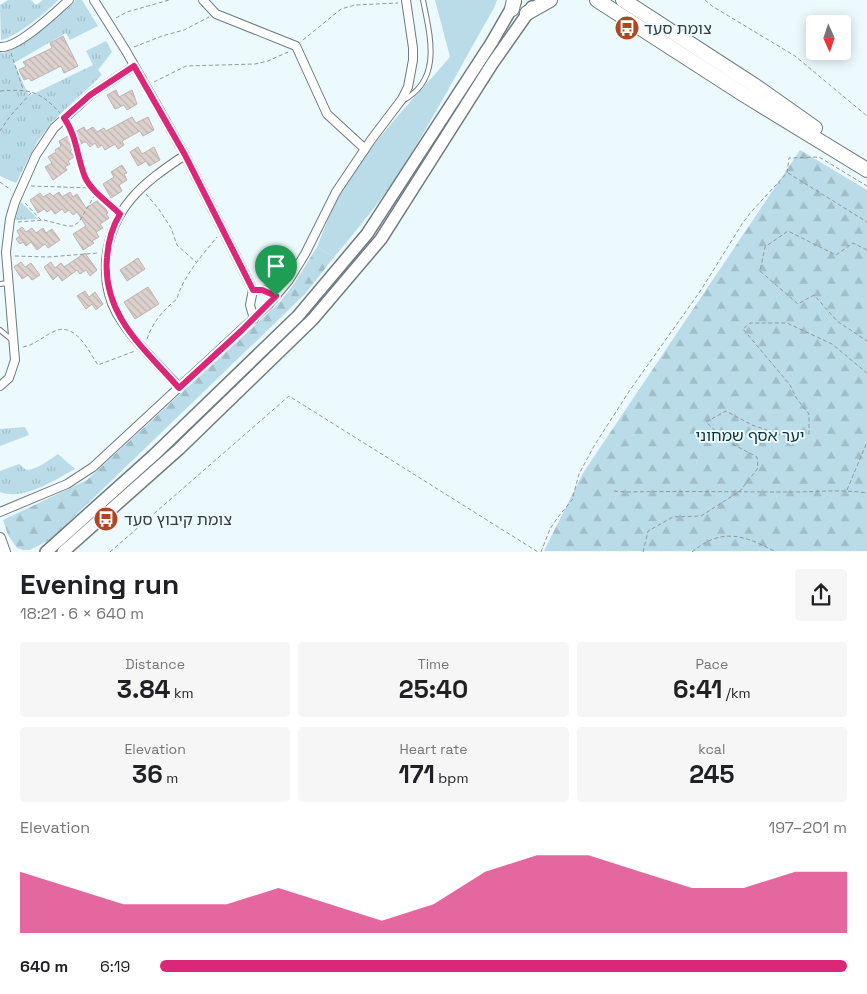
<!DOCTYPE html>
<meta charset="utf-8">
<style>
:root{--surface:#fff;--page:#f6f6f6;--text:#202124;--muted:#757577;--accent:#db2777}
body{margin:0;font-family:"Space Grotesk","Noto Sans Hebrew",sans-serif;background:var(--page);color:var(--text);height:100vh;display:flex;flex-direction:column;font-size:19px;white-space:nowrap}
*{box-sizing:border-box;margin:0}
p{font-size:16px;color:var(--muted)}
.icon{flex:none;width:28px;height:28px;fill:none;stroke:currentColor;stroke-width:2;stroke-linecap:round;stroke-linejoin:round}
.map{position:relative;height:552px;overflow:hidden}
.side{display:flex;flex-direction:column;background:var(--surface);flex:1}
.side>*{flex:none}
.needle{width:32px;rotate:177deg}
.controls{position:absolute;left:806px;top:15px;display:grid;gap:10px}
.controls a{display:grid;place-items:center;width:45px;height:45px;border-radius:5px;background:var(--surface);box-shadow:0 2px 12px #0003;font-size:25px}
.pin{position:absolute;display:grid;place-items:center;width:42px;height:42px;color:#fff;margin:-51px -21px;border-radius:50% 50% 50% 0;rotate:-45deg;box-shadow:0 0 5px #0007}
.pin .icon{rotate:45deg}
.round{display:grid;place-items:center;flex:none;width:52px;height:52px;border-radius:5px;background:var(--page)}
.head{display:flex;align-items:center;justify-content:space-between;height:85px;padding:0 20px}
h1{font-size:28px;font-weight:700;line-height:38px}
.stats{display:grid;grid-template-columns:repeat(3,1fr);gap:8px;height:85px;padding:5px 20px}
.stats div{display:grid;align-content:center;border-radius:5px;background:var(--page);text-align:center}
.stats b{font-size:25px;font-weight:700}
.stats small{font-size:14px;font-weight:400}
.stats p{font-size:14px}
.chart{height:140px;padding:10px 20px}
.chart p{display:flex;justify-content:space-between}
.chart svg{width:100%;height:90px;margin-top:5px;fill:var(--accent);opacity:.7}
ul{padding:0 20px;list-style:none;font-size:16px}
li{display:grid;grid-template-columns:80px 60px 1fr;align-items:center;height:38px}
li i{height:12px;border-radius:6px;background:var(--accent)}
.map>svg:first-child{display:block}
.green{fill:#badce8}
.forest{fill:url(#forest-firs)}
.park{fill:url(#park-tufts)}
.building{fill:url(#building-back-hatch);stroke:#bfb3af}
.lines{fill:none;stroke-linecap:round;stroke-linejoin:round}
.lane-casing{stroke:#707b7f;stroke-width:6}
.street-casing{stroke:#707b7f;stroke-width:10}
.secondary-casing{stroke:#707b7f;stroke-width:12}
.primary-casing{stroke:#707b7f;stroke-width:14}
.highway-casing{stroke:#707b7f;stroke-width:16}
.path{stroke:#90999c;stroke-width:1;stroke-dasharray:4 2.5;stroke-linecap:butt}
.lane{stroke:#fff;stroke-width:4}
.street{stroke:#fff;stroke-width:8}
.secondary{stroke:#fff;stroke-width:10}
.primary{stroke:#fff;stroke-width:11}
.highway{stroke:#fff;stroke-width:14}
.route-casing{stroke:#fff;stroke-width:10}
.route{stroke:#db2777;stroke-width:6}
.labels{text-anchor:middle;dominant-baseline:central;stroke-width:4;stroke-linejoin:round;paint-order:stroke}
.poi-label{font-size:16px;fill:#373c3e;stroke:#ecf9fd;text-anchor:start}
.park-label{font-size:16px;fill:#0d333d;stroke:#ecf9fd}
</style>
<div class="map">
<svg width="867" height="552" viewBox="0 0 867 552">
<defs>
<pattern id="forest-firs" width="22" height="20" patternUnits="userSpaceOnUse" patternTransform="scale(1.25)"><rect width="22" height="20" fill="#badce8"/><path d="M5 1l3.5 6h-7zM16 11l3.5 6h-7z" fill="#a0bec8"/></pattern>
<pattern id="park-tufts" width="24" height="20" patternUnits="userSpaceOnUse" patternTransform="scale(1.25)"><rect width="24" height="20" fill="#badce8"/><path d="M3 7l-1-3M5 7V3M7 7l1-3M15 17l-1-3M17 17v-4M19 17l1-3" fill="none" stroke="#a0bec8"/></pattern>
<pattern id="building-back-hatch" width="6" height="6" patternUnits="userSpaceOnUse" patternTransform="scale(1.25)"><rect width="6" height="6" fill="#ddd1cd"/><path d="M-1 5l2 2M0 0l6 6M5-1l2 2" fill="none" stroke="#beb4b1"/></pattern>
</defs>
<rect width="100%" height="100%" fill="#ecf9fd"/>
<path class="green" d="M435,0h62l-3,8c-33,57 -63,116 -99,171 -19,28 -40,53 -61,78l-17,-10c7,-18 14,-36 23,-53 29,-50 72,-93 110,-137z"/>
<g class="forest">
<path d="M800,150l67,40v361h-323l39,-78z"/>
<path d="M317,247l17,10 -29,37 -254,245 -21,11h-7l-6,-2 -9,-13 -5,-15 84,-40 194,-179 15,-20z"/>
</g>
<g class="park">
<path d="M8,0h23l5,5 7,-5h15c-8,10 -45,39 -57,40l-1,-35z"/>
<path d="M75,0h7l16,26 -28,14 -4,-7 -52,30 15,33 64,-31 -7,-14 20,-10 6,11 -14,18 4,5 -50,47 -15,20 -21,41 -16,-7v-124l3,1 33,-19 38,-31z"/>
<path d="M21,202l17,17 -23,1z"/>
<path d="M25,427l4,8 -29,11v-17z"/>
<path d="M58,454l17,15c-21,11 -51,32 -75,23v-21l19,-7c2,1 4,4 6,5 8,4 27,-11 33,-15z"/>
</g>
<g class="building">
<path d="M63,36l15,30 -14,7 -3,-7 -30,15 -2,-3 -5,2 -5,-10 7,-4 -3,-4 29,-14 -2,-5z"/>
<path d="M116,90l3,7 13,-7 5,14 -10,6 -3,-5 -9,4 -8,-14z"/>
<path d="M132,117l4,6 12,-6 6,13 -11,6 -3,-5 -18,10 2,4 -6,4 -3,-5 -10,6 -3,-5 -4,3 -3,-5 -5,4 -4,-5h-2l-14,9 4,6 -6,4 2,3 -5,3 2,3 -14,10 -8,-13 7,-4 -4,-6 8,-5 -1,-2 6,-4 -2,-5 25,-14 2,4 7,-4 4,5 7,-4 2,3z"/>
<path d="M138,147l4,7 12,-7 6,13 -11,6 -3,-5 -8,5 -8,-14z"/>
<path d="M122,165l5,8 -3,1 3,6 -8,5 3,6 -11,7 -8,-14 11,-7 -3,-5z"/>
<path d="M59,192l3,5 8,-5 3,5 4,-3 9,14 14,-9 8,14 -2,1 3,4 -9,6 3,4 -7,4 3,5 -7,4 2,2 -11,7 -10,-16 13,-8 -9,-14 -4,3 -4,-5 -4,3 -3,-4 -7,5 -4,-5 -4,3 -3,-3 -6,4 -8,-13 10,-7 3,4 7,-4 3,3z"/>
<path d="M22,227l4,5 6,-4 4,5 7,-5 3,5 6,-4 8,11 -12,8 -3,-4 -8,6 -6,-8 -5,4 -3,-4 -3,2 -4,-5 4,-3 -3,-5z"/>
<path d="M85,253l12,17 -7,6 -4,-6 -6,4 -3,-4 -15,11 -4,-6 -5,5 -9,-13 7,-5 4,6 6,-5 3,4z"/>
<path d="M138,258l7,11 -18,12 -7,-11z"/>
<path d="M21,262l4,5 6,-4 9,12 -8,5 -4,-5 -6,4 -8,-12z"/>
<path d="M148,287l11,17 -24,15 -11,-17z"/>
<path d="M85,291l4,6 6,-5 8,12 -7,6 -4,-6 -6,5 -9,-13z"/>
</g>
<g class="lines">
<defs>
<g id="lane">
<path d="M402,101c41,-21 28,-65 21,-101"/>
<path d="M0,284l8,-1"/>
<path d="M0,330l12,10"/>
</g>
<g id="street">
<path d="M94,0l32,51 59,104 68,135"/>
<path d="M203,0l13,14 80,32 31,68 38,35"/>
<path d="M0,47c17,2 56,-35 69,-47"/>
<path d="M254,319l-4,-14 3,-15h10l13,6"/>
<path d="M0,386l9,-8 6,-18 -9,-108 4,-33 5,-17 21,-47 18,-27 36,-33 44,-29"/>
<path d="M179,387c-21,-23 -46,-46 -62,-73 -9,-16 -12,-34 -11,-52 4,-54 37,-79 79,-107"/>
<path d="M0,512l67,-28 26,-17 176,-163 20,-24 16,-26 31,-62 35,-52 31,-41 6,-12 5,-27v-12l-7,-48"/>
</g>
<path id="secondary" d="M0,538l5,14"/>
<g id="primary">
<path d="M46,552l108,-97 144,-139 69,-82 125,-192 23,-40"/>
<path d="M63,552l116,-103 134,-130 68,-80 111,-175 40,-57"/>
</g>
<g id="highway">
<path d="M597,0l149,96 121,74"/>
<path d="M623,0l131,85 61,43"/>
<path d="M512,9l2,-9"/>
<path d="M527,13l23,-13"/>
</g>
</defs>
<use href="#lane" class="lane-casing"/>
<use href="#street" class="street-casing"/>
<use href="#secondary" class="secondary-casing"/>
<use href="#primary" class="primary-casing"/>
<use href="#highway" class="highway-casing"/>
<g class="path">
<path d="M705,0l7,6 83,50 72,60"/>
<path d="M116,18l11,-6 42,-12"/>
<path d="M303,40l38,-31 14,-4 43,-2"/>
<path d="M134,47l28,-11 22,-6 25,-13"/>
<path d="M11,53l12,36"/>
<path d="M154,82l32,-16 69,-2 13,-3 20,-9"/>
<path d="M0,91c29,-2 39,-1 60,22"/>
<path d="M69,126l16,52 6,8 23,22"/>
<path d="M0,131l11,-16 21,-23"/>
<path d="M788,173l79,49"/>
<path d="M0,182l11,8"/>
<path d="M31,186l61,2"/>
<path d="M146,194l12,14 13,20 6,17 19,17"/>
<path d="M25,203l16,17"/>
<path d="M18,222l26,-2 23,6h6l6,-4 18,-31"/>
<path d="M867,250l-14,-7 -17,12 -48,-24 -23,16 -5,24 38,33 16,-9 23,26 30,20"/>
<path d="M15,256l33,1 50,-4"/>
<path d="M147,339c6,-17 16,-29 30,-40 5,-21 26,-45 40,-62"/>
<path d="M23,347c12,-2 20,-11 32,-16 21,-9 34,21 43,34l37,-14"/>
<path d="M847,490l20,-48"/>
<path d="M614,491l12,1c55,-1 110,0 165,0 26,0 50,-3 76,1"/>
<path d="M110,552l179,-156 249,156"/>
<path d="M541,552l9,-23 8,-12 14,-17 7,-26 15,-28 36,-56 71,-100 41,-66 9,-12 36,-39 2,-15 30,-1 48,29"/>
<path d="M643,552l5,-21 25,-14 28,-1 39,-25 18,-23 -1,-11 -32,-17 -19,-18 20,-11 26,14 32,11 25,-2v-20l-12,-15 -7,-14 -47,-56 7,-6h37l45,21 35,29"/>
<path d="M692,552c30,-25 52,-17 84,0"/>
</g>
<use href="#lane" class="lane"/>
<use href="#street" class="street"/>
<use href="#secondary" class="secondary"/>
<use href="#primary" class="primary"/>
<use href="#highway" class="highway"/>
</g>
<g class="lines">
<defs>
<path id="route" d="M134,66l51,89 68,135h9l14,6 -35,35 -62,57c-35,-40 -77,-73 -72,-130 1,-16 5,-31 13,-44 -11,-11 -29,-23 -35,-37 -8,-19 -8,-41 -21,-59l26,-23z"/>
</defs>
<use href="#route" class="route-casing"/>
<use href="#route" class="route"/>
</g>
<defs>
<symbol id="bus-disc" viewBox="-11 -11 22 22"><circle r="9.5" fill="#ae4721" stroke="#ecf9fd"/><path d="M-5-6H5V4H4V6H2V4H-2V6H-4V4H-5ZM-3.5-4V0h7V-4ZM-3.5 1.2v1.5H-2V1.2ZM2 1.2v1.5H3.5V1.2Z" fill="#fff"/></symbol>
</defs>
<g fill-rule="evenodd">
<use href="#bus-disc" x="613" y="14" width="28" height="28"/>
<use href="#bus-disc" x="92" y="505" width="28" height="28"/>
</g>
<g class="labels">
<g class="poi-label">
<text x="644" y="28">צומת סעד</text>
<text x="124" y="519">צומת קיבוץ סעד</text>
</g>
<g class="park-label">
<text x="750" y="435">יער אסף שמחוני</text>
</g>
</g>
</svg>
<div class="controls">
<a><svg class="needle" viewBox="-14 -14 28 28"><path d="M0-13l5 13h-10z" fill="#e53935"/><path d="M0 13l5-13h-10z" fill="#757577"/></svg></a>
</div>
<div class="pin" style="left:276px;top:296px;background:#1e9e55"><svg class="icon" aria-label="arrive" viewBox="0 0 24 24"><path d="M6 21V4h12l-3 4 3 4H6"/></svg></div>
</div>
<section class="side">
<div class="head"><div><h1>Evening run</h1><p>18:21 · 6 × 640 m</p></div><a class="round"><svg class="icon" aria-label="share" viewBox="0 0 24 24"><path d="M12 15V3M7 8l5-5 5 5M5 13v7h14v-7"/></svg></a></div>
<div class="stats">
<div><p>Distance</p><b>3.84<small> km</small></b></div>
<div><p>Time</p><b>25:40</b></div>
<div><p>Pace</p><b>6:41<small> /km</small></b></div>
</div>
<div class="stats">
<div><p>Elevation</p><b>36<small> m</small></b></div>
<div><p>Heart rate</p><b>171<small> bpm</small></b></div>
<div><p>kcal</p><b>245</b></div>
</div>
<div class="chart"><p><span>Elevation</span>197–201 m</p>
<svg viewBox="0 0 160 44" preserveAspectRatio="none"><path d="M0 44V14L10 22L20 30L30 30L40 30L50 22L60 30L70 38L80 30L90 14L100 6L110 6L120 14L130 22L140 22L150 14L160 14V44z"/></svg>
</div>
<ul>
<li><b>640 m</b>6:19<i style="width:100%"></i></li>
</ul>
</section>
